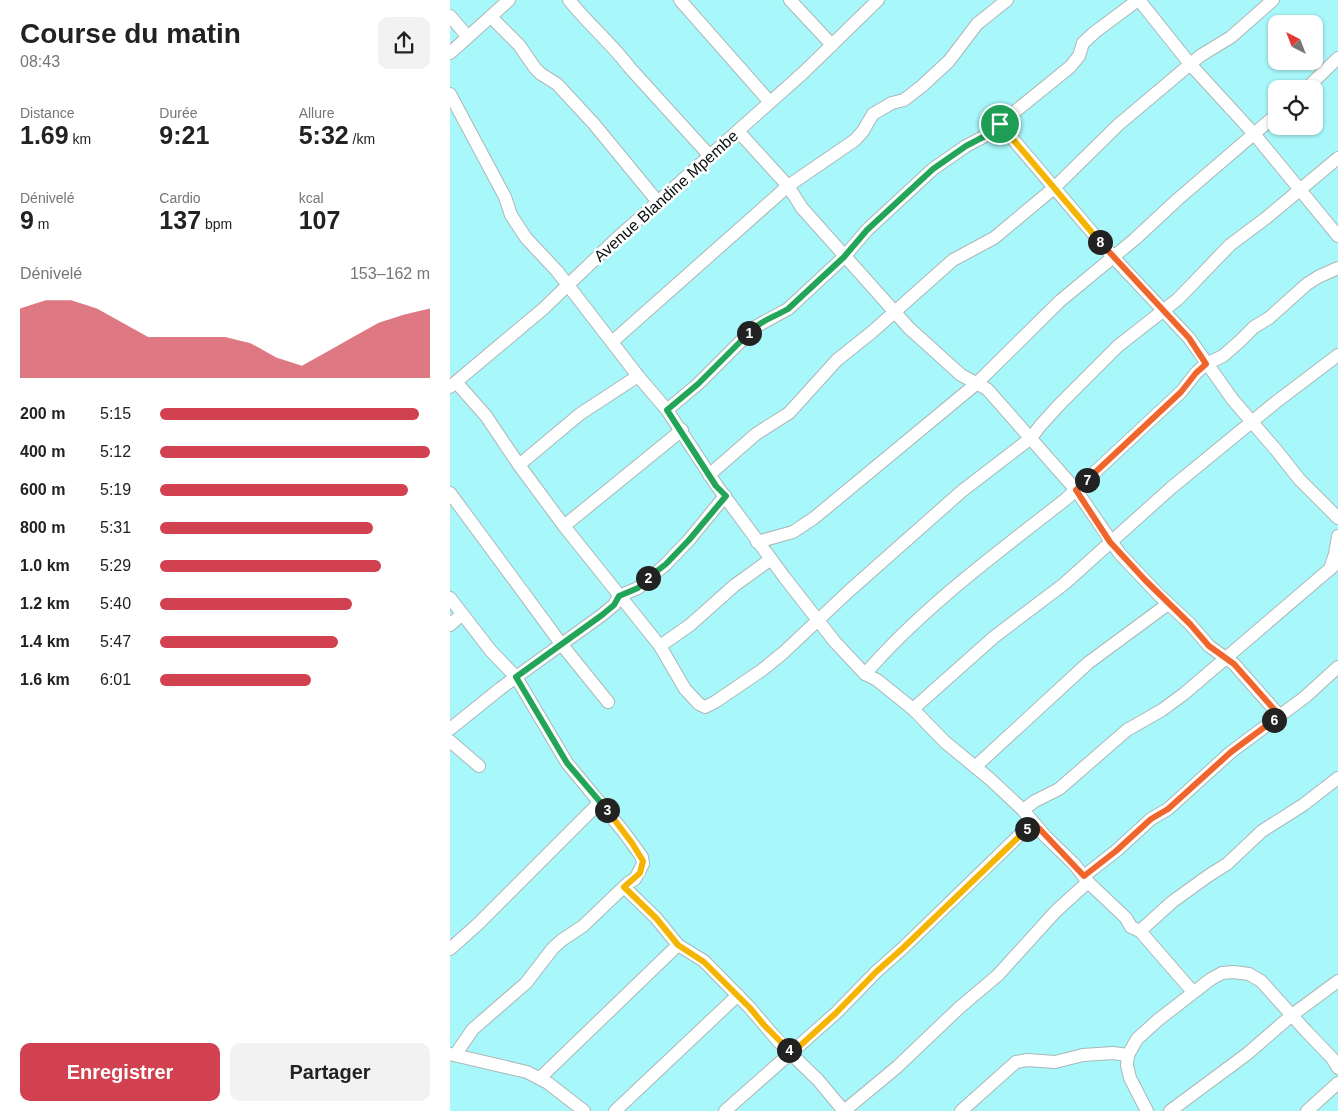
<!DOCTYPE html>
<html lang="fr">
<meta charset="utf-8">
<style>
:root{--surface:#fff;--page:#f2f2f2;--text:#222;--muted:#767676;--accent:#d1414f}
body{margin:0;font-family:Helvetica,sans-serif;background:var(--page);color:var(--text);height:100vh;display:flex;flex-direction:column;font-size:19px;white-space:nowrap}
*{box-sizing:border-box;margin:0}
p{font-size:16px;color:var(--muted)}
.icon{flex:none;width:28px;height:28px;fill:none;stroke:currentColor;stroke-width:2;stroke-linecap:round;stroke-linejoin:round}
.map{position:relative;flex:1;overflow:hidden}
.details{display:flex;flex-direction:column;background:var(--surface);width:450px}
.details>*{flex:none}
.needle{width:32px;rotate:318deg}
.controls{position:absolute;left:818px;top:15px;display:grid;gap:10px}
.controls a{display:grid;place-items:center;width:55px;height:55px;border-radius:10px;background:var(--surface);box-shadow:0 1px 4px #0004;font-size:25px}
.pin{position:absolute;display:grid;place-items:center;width:42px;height:42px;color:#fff;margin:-21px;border:2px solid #fff;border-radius:50%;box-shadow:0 1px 5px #0007}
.km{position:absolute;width:25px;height:25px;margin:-12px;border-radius:50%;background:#222;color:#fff;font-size:14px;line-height:25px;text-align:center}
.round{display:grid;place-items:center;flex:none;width:52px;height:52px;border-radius:10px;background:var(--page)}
.overview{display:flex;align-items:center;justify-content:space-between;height:85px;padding:0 20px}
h1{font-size:28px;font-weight:600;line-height:38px}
.stats{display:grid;grid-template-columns:repeat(3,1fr);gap:8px;height:85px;padding:5px 20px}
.stats div{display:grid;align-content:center}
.stats b{font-size:25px;font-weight:600}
.stats small{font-size:14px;font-weight:400}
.stats p{font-size:14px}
.chart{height:140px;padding:10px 20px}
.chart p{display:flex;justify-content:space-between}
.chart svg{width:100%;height:90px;margin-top:5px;fill:var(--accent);opacity:.7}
.primary-button{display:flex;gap:10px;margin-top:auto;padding:10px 20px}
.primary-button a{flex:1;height:58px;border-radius:10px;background:var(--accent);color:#fff;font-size:20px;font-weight:600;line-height:58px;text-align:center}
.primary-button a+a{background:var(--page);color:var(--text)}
ul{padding:0 20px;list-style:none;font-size:16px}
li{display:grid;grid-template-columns:80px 60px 1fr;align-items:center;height:38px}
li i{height:12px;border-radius:6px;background:var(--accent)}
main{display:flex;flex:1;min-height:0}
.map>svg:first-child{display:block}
.green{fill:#a8f7fa;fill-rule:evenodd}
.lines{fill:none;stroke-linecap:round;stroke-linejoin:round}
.street-casing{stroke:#abb7b7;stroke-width:14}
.street{stroke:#fff;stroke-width:12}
.split-1-casing{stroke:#fff;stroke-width:10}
.split-2-casing{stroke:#fff;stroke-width:10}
.split-3-casing{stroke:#fff;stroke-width:10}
.split-4-casing{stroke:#fff;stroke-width:10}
.split-5-casing{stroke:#fff;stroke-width:10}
.split-6-casing{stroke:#fff;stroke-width:10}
.split-7-casing{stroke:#fff;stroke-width:10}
.split-8-casing{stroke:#fff;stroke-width:10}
.split-9-casing{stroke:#fff;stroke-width:10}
.split-1{stroke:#22a559;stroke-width:6}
.split-2{stroke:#22a559;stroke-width:6}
.split-3{stroke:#22a559;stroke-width:6}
.split-4{stroke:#f5b400;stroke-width:6}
.split-5{stroke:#f5b400;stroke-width:6}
.split-6{stroke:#f0652b;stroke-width:6}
.split-7{stroke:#f0652b;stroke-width:6}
.split-8{stroke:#f0652b;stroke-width:6}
.split-9{stroke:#f5b400;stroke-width:6}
.labels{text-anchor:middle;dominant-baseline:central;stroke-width:5;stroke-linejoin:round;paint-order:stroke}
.street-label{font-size:16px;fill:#0a0e0e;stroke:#fff}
</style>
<main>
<section class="details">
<div class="overview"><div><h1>Course du matin</h1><p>08:43</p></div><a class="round"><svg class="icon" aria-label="share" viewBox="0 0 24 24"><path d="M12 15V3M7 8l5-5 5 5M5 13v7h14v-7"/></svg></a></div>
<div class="stats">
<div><p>Distance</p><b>1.69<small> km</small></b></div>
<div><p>Durée</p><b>9:21</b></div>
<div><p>Allure</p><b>5:32<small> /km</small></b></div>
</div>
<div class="stats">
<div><p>Dénivelé</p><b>9<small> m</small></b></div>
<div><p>Cardio</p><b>137<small> bpm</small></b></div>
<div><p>kcal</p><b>107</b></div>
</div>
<div class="chart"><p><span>Dénivelé</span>153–162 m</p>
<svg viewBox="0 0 160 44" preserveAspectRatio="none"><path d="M0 44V10L10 6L20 6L30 10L40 17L50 24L60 24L70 24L80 24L90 27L100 34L110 38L120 31L130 24L140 17L150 13L160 10V44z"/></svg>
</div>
<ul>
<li><b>200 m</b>5:15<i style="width:96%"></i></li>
<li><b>400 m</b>5:12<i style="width:100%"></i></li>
<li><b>600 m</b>5:19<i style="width:92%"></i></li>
<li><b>800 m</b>5:31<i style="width:79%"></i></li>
<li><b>1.0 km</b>5:29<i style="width:82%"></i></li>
<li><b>1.2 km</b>5:40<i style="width:71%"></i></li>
<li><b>1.4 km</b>5:47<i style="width:66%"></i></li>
<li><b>1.6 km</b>6:01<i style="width:56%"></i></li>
</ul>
<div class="primary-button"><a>Enregistrer</a><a>Partager</a></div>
</section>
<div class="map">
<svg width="888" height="1111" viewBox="0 0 888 1111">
<rect width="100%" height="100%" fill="#ebf7f8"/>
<path class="green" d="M0,0h888v1111h-888zM826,24h38v37h-38zM826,89h38v37h-38z"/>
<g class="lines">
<defs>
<g id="street">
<path d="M119,0c19,24 43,44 61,68l79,87"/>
<path d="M230,0l89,101"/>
<path d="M340,0l42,45"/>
<path d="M688,0l-43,32 -12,11 -4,13 -9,11 -52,42 -13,13 -5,2 113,133 76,81 44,62 44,51 22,28 39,39"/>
<path d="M689,0l51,64 65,71 83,101"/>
<path d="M0,16l18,21"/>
<path d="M41,17l28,28 16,23 6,6 16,10 37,40 64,78"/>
<path d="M0,53l59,-53"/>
<path d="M856,89l32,-31"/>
<path d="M0,94l55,103 6,18 15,23 31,33 81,105 29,34 50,76 68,92 50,64 30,32 12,6 36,29 32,33 45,37 33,31 22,26 29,28 14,18 38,36 5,9 9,4 53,61"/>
<path d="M288,131l50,55 14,22 107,120 52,47 26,14 8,9 81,92 44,64 38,40 32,30 19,22 25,18 46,52"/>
<path d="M162,342l176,-156 67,-46 8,-9 10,-17 19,-11 12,-3 18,-14 27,-25 28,-37 30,-24"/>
<path d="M6,382l30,34 33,49 45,61 96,120 25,43 14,15 6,3 10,-5 47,-32 21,-17 66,-62 113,-100 69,-53 9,-12 19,-21 59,-59 60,-47 52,-54 36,-27 72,-60"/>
<path d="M0,387l93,-78 72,-69 188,-167 75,-73"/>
<path d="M217,410l31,-26 57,-57 33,-18 56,-52 23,-27 66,-61 33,-23 21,-11 13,-11"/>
<path d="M69,465l61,-51 58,-38"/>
<path d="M259,475l47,-41 33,-21 48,-53 35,-28 81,-72 41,-22 60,-50 64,-63 82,-69 31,-19 42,-37"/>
<path d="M0,493l112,152 46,57"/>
<path d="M114,526l118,-96"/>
<path d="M307,542l36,-10 21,-14 162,-134 84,-83 75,-62 43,-40 98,-84"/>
<path d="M880,569l5,-15 3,-18"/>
<path d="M0,598l41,53 25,26 51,86 56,68 19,26 1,7 -8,15 -7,4 -45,43 -21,14 -9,8 -27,35 -53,46 -18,26"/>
<path d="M0,625l12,-11"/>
<path d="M210,646l30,-21 45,-40 36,-26"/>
<path d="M415,674c58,-67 132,-121 201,-175l115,-107 15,-19 10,-9 17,-8 17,-15 14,-14 15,-9 38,-34 11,-7 20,-9"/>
<path d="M463,709l81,-72 70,-53 107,-96 105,-86 62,-47"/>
<path d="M0,729l51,-41 101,-73 12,-10 5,-9 19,-8 28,-24 23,-24 36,-44"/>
<path d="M0,741l29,25"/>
<path d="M525,767l113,-104 80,-59"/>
<path d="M573,810l12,-9 24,-12 68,-59 35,-20 23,-17 153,-131"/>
<path d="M634,876l32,-25 35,-32 17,-10 63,-57 74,-55 33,-30"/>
<path d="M174,887l32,31 22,27 26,16 46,47 29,34 39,38 26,31"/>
<path d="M690,931l32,-29 36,-26 19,-12 35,-33 41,-26 35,-27"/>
<path d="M0,949l28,-25 122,-122"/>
<path d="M0,1054l77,18 21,11 36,28"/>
<path d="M90,1078l138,-133"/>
<path d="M165,1111l123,-116"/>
<path d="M275,1111l111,-98 40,-41 27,-24 130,-126"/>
<path d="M394,1111l53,-44 62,-59 39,-33 58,-64 32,-29"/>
<path d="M511,1111l55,-49 11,-2 28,2 28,-7 30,-2 15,2"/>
<path d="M697,1111l-17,-33 -3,-13 1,-10 9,-16 21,-19 53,-41 11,-6 11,-1 16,2 12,7 45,50 26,27 6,10"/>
<path d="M720,1111l77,-57 45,-39 46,-34"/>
<path d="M857,1111l31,-28"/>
</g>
</defs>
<use href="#street" class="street-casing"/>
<use href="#street" class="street"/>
</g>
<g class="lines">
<defs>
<path id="split-1" d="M299,333c11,-12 25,-16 39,-24l56,-52 23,-27 66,-61 33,-23 21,-11 13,-11"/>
<path id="split-2" d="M198,578l18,-14 23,-24 37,-44 -10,-10 -49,-76 31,-26 51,-51"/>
<path id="split-3" d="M157,810l-40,-47 -51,-86 86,-62 12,-10 5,-9 19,-8 10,-10"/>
<path id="split-4" d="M157,810l25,33 11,18 -3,12 -16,14 32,31 22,27 26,17 46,46 14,17 25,25"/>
<path id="split-5" d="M339,1050l3,3 44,-40 40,-41 27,-24 124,-119"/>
<path id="split-6" d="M577,829l6,-7 51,54 32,-25 35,-32 17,-10 63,-57 43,-32"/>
<path id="split-7" d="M637,480l-11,10 34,52 35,38 45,44 19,22 25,18 46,52 -6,4"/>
<path id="split-8" d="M637,480l94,-88 15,-19 10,-9 -17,-26 -89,-96"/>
<path id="split-9" d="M550,124l100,118"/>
</defs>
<use href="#split-1" class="split-1-casing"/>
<use href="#split-2" class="split-2-casing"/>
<use href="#split-3" class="split-3-casing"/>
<use href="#split-4" class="split-4-casing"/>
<use href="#split-5" class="split-5-casing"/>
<use href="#split-6" class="split-6-casing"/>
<use href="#split-7" class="split-7-casing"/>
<use href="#split-8" class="split-8-casing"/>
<use href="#split-9" class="split-9-casing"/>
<use href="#split-1" class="split-1"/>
<use href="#split-2" class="split-2"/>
<use href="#split-3" class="split-3"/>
<use href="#split-4" class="split-4"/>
<use href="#split-5" class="split-5"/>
<use href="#split-6" class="split-6"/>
<use href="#split-7" class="split-7"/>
<use href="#split-8" class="split-8"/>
<use href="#split-9" class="split-9"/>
</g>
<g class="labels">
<g class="street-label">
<text transform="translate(216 196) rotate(-42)">Avenue Blandine Mpembe</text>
</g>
</g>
</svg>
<div class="controls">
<a><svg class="needle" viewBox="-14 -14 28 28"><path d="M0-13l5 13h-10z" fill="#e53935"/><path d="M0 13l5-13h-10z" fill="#767676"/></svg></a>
<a><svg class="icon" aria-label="locate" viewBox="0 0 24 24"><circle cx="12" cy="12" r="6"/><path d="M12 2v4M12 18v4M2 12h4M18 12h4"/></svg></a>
</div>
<div class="pin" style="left:550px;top:124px;background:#1e9e55"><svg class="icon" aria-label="arrive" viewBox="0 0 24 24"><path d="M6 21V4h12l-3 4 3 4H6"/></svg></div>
<b class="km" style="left:299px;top:333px">1</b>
<b class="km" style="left:198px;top:578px">2</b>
<b class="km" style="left:157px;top:810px">3</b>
<b class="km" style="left:339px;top:1050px">4</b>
<b class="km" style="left:577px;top:829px">5</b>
<b class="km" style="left:824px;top:720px">6</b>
<b class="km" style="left:637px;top:480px">7</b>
<b class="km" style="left:650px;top:242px">8</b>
</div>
</main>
